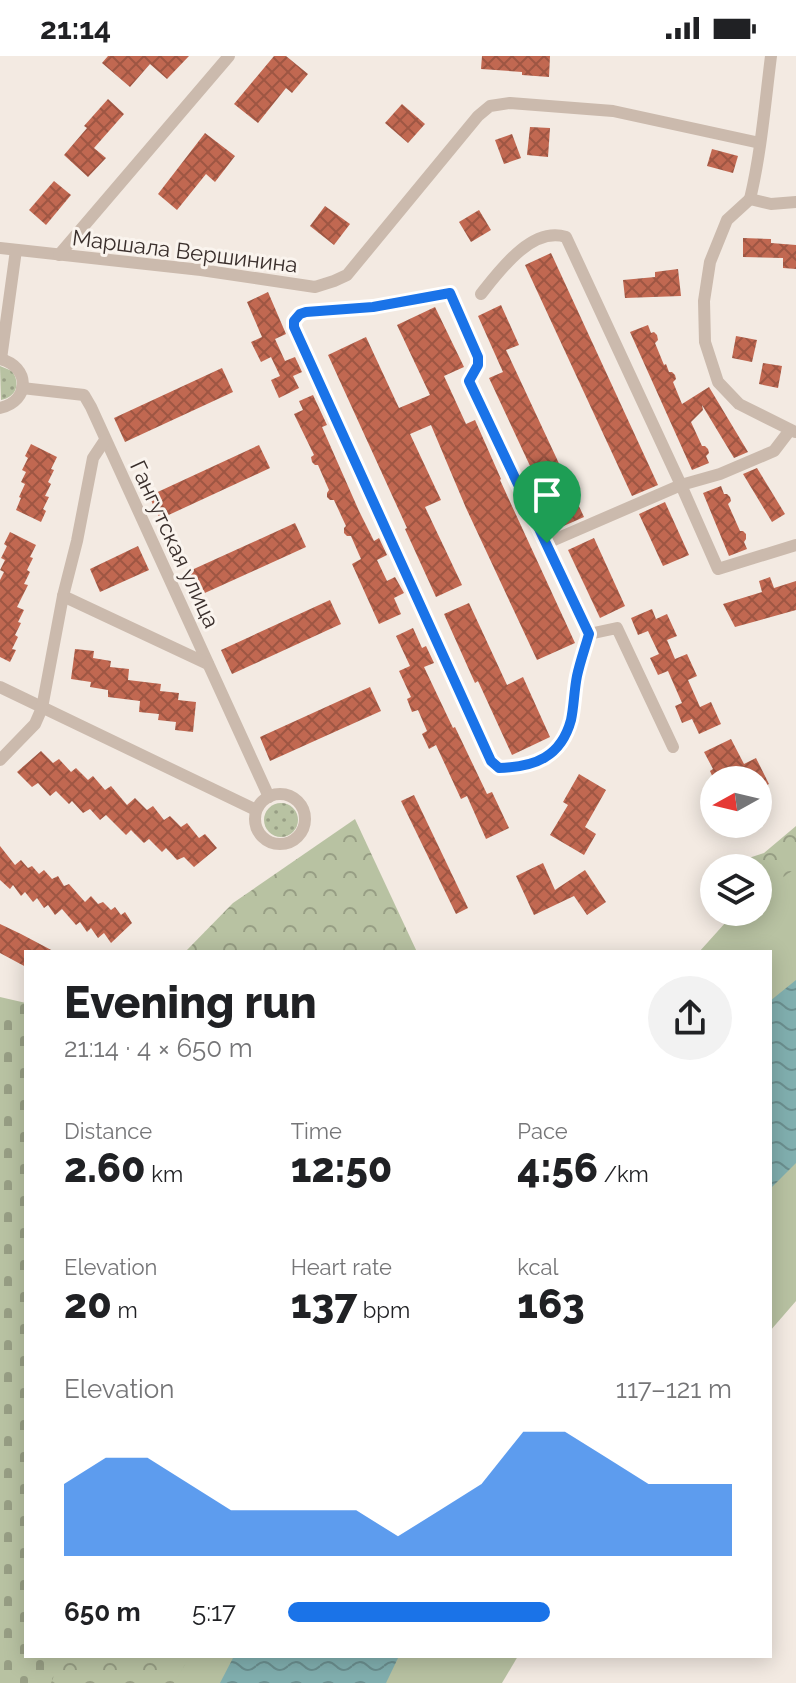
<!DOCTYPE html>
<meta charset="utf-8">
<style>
:root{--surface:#fff;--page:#f2f2f2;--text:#202124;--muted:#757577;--accent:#1a73e8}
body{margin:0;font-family:Raleway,sans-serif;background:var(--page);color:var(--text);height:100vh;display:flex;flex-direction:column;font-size:30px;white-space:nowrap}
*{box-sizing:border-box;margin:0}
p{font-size:26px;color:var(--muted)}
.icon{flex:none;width:44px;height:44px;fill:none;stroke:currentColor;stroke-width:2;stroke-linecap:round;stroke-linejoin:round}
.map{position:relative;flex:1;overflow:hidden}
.details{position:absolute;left:24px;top:894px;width:748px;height:708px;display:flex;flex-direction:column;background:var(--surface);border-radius:0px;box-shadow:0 4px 20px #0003}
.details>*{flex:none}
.needle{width:52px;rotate:262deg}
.buttons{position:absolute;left:700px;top:710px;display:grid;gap:16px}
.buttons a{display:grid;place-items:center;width:72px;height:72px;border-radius:50%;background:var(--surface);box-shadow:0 4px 20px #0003;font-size:40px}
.pin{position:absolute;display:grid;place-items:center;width:68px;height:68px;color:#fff;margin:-82px -34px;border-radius:50% 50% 50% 0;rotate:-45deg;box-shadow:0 0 8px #0007}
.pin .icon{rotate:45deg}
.round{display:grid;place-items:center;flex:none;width:84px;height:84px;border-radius:42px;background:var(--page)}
.head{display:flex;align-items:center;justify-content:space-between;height:136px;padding:0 40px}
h1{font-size:44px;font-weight:800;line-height:60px}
.metrics{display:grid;grid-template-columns:repeat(3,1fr);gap:12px;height:136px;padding:8px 40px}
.metrics div{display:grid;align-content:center}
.metrics b{font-size:40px;font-weight:800}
.metrics small{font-size:22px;font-weight:400}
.metrics p{font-size:22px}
.chart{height:224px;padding:16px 40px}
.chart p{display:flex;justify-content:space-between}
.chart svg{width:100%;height:144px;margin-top:8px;fill:var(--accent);opacity:.7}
ul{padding:0 40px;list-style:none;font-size:26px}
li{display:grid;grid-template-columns:128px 96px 1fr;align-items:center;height:60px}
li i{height:20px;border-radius:10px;background:var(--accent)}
.status{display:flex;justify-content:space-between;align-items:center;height:56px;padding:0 40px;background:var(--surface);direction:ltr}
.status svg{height:22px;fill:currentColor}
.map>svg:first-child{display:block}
.grass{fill:url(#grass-dots)}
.forest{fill:url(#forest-crowns)}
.cemetery{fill:url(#cemetery-stones)}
.green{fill:#b8c2a2}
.water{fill:url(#water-waves)}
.building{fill:url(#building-cross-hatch)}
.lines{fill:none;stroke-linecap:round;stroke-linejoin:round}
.minor{stroke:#cbbaad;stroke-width:12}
.route-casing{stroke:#fff;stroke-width:16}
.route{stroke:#1a73e8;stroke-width:10}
.labels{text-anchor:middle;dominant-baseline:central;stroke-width:6;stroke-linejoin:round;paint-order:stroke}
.street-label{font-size:22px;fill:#3a2f2c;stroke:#faf4ee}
</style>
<div class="status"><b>21:14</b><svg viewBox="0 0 49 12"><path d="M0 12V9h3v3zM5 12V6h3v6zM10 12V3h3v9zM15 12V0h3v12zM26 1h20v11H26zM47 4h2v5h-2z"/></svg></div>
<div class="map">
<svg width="796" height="1627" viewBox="0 0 796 1627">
<defs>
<pattern id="grass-dots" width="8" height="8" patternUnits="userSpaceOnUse" patternTransform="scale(2)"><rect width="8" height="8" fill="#b8c2a2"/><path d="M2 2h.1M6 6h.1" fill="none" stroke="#979e84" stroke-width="1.8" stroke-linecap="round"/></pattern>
<pattern id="forest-crowns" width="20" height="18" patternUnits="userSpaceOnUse" patternTransform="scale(2)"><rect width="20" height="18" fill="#b8c2a2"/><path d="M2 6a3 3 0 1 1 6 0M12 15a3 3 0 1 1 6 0" fill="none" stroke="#979e84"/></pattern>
<pattern id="cemetery-stones" width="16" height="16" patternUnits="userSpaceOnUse" patternTransform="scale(2)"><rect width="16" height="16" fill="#b8c2a2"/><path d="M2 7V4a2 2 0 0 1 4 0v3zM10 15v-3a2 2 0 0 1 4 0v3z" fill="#979e84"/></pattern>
<pattern id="water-waves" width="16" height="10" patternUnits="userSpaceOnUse" patternTransform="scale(2)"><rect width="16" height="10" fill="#81afaf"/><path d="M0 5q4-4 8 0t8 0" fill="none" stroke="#6b8f8f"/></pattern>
<pattern id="building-cross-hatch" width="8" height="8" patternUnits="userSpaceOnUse" patternTransform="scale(2)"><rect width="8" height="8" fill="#c16851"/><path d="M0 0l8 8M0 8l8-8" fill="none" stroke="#9e5643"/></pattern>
</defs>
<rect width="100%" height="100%" fill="#f3eae2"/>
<g class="grass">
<path d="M0,310l12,5c9,13 4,26 -11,29z"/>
<circle cx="281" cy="764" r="17"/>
</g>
<g class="forest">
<path d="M355,763l62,133h-232l48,-49z"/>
<path d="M796,770v51l-38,19v-28h-40l46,-15z"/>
<path d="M0,1092l26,508h185l-14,27h-197z"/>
</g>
<path class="cemetery" d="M0,941l26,6v653h36l-11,27h-51z"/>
<g class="green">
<path d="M796,812v433l-26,30v-379h-71l36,-40h23v-17z"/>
<path d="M190,1600h328l-16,27h-328z"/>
</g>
<g class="water">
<path d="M796,924v183l-26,26v-188z"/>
<path d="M234,1600h165l-13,27h-166z"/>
</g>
<g class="building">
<path d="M108,0h81l-22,23 -17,-15 -20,23 -28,-24z"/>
<path d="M274,0h12l22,18 -16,19 -6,-5 -28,35 -24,-19z"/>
<path d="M482,0h68l-1,21 -27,-2v-3l-41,-3z"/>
<path d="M108,43l16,15 -30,34 12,10 -18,19 -24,-22 23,-27 -3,-2z"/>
<path d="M402,48l23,20 -17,19 -23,-20z"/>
<path d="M530,71l20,1 -2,29 -21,-2z"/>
<path d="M205,77l30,23 -20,26 -9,-8 -29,36 -19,-16z"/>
<path d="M512,78l9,24 -17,6 -9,-24z"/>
<path d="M712,93l26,7 -5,17 -26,-7z"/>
<path d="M54,125l17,14 -25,30 -17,-15z"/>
<path d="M325,150l25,18 -16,21 -24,-19z"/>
<path d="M479,154l12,20 -20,12 -12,-20z"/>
<path d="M743,182l28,1v4l25,2v24l-13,-1v-10l-40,-1z"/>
<path d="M551,197l107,232 -26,11 -107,-231z"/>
<path d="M678,213l3,27 -56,2 -2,-18 32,-3v-5z"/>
<path d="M268,236l18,42 -11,5 10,22 10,-4 7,15 -9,4 6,12 -20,10 -8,-18 9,-4 -9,-19 -10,5 -10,-20 11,-5 -15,-35z"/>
<path d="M501,249l18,40 -13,5 78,167 -25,11 -70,-150 14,-6 -25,-56z"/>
<path d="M435,251l29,60 -20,9 22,48 9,-4 26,59 -1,1 75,163 -38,17 -71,-152 -35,-83 -21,9 31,66 -16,7 37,78 -26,12 -31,-68 2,-1 -79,-173 38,-18 33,71 31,-13 -33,-70z"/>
<path d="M648,269l3,8 3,-1 3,3 1,5 -3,3 9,22 2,-1 3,8h3l3,3 1,4 -3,3 9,22 27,-17 39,65 -14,6 -32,-53 1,5 -12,12 11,24h3l3,3 1,4 -3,3 3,7 -17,7 -62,-138z"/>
<path d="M736,280l21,4 -5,22 -20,-4z"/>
<path d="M763,307l19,3 -4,22 -19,-4z"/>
<path d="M222,312l11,24 -108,50 -11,-24z"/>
<path d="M313,339l14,30 -5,2 37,84 15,30 5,-3 8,17 -10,5 10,21 8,-4 9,16 -10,5 7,16 -22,10 -27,-60 9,-5 -10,-23h-4l-3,-3v-5l2,-2 -12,-26h-4l-3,-3v-4l2,-3 -11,-25h-3l-3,-3 -1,-5 3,-2 -20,-41 9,-4 -4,-9z"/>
<path d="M31,388l26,13 -6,12 3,1 -6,12 3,2 -6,12 4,1 -6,12 3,2 -5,11 -25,-12 5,-12 -2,-1 6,-13 -4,-2 5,-10 -4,-2 6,-12 -3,-2z"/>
<path d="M259,389l11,23 -110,51 -11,-23z"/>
<path d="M757,412l28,46 -13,8 -29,-48z"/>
<path d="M721,430l3,8h3l3,3 1,4 -3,3 12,27h3l3,3v5l-2,3 3,7 -18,7 -26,-63z"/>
<path d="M665,446l24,53 -26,11 -24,-52z"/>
<path d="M295,467l11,24 -110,50 -11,-24z"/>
<path d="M10,476l26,13 -6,12 3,1 -6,12 3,2 -6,12 4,1 -11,22 7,3 -6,12 3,1 -6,12 3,2 -6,12 4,1 -6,12 -10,-5v-77l4,-8 -4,-2 5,-10 -4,-2 6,-12 -3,-2z"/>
<path d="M594,482l31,68 -25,12 -32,-68z"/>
<path d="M138,490l11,24 -49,22 -10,-23z"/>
<path d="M770,521l4,11 22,-7v29l-61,17 -12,-23 39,-12 -3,-11z"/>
<path d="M330,544l11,24 -109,50 -11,-24z"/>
<path d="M469,547l38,82 16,-8 27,60 -38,18 -34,-74 -3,2 -31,-69z"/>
<path d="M652,553l4,10 11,-5 10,22 -10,4 8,19 12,-5 10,22 -9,4 12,27 11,-5 10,22 -22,10 -7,-15 -10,4 -7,-17 7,-3 -14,-32 -10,4 -8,-17 9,-4 -11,-23 -10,4 -7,-17z"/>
<path d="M413,572l9,20 4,-2 8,17 -10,4 29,61 2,-1 32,67 5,-2 17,36 -23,11 -19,-43 -6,3 -25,-54 -7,4 -7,-15 5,-3 -9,-21 -6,2 -5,-13 4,-2 -12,-26 11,-5 -14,-30z"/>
<path d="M75,593l19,2 -1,7 18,3 -1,6 19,2 -1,11 33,4 -1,7 19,2 -1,7 18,2 -3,30 -18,-2 1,-8 -18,-2 1,-6 -20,-2 1,-11 -32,-4v-7l-18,-3 1,-5 -20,-3z"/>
<path d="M370,631l11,24 -111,50 -10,-24z"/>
<path d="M731,683l13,25 12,-6 13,26 -11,6v-10h-44l-4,-9 3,-2 -9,-17z"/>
<path d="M41,695l12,12 6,-4 12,13 5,-4 12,12 5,-4 12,14 6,-4 16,19 8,-7 12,12 6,-4 11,14 6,-4 11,11 6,-4 12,15 6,-4 12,14 -23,19 -10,-10 -7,3 -11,-12 -4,4 -13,-13 -5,4 -13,-13 -5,5 -20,-20 -6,5 -10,-11 -7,4 -11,-12 -3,3 -13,-13 -6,5 -12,-13 -6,4 -15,-15z"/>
<path d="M579,718l27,16 -21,37 11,7 -12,21 -34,-20 18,-30 -5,-3z"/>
<path d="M414,739l54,113 -12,6 -55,-113z"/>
<path d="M0,790l15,19 6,-5 7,8 4,-2 7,8 5,-4 8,9 6,-3 6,10 5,-2 16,18 6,-6 7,8 5,-2 8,8 4,-3 6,8 4,-3 7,11 -21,20 -7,-10 -6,5 -7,-10 -4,4 -7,-10 -4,3 -14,-16 -7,6 -7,-10 -4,3 -7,-10 -4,4 -8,-10 -4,4 -8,-11 -3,4 -10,-9z"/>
<path d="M543,807l12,27 30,-20 21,32 -19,13 -13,-19 -40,19 -18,-39z"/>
<path d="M0,868l21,10 34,18h-29v15l-26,-14z"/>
</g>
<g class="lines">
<g class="minor">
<path d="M750,143l-23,21 -17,42 -6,39 1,41 13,40 21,22 56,28"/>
<path d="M750,143c11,-46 15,-95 21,-143"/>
<path d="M750,143l21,5 25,-2"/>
<path d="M0,192l201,22 114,17 19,-6 13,-6 131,-159 12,-10 20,-3 103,8 147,32"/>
<path d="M59,199l170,-199"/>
<path d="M481,238c19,-24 51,-68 85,-57l115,248 37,84 78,-24"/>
<path d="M0,303c30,7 31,42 0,49"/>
<path d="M1,303l15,-109"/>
<path d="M22,332l62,7 7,12 178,390"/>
<path d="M547,487l42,91c-4,14 -9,28 -12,42 -3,15 -3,30 -6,44 -10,38 -36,47 -72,48l-8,-7 -197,-434v-6l6,-7 6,-2 67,-5 77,-14 28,64v8l-9,16 78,162 134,-58 39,-11 54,-23 16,-21"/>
<path d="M63,540l145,68"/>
<path d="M589,578l28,-6 56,119"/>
<path d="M0,631l256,123"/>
<path d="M0,704l35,-36 7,-16 21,-112 14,-55 16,-83 12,-18"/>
<circle cx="280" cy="763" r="25"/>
</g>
</g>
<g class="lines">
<defs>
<path id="route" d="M450,237l28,64v8l-9,16 120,253c-4,14 -9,28 -12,42 -3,15 -3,30 -6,44 -10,37 -36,47 -72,48l-8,-7 -197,-434v-6l6,-7 6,-2 67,-5z"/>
</defs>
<use href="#route" class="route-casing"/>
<use href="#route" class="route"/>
</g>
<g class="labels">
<g class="street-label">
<text transform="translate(185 195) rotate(7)">Маршала Вершинина</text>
<text transform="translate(175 488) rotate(65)">Гангутская улица</text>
</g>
</g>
</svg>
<div class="buttons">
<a><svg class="needle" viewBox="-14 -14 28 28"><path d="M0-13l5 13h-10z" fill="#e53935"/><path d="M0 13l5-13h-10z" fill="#757577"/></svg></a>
<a><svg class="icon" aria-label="layers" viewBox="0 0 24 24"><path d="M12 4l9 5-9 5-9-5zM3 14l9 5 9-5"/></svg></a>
</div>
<div class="pin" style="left:547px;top:487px;background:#1e9e55"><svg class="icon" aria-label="arrive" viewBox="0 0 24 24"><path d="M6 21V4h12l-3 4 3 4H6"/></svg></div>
<section class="details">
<div class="head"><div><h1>Evening run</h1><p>21:14 · 4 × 650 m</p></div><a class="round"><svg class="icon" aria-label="share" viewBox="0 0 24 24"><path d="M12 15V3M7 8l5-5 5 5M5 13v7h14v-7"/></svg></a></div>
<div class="metrics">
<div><p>Distance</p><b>2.60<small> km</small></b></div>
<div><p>Time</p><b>12:50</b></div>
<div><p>Pace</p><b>4:56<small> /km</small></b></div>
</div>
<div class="metrics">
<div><p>Elevation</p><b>20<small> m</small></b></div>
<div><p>Heart rate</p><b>137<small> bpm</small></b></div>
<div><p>kcal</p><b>163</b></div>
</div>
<div class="chart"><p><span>Elevation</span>117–121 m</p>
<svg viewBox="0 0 160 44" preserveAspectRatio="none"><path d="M0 44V22L10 14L20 14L30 22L40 30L50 30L60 30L70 30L80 38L90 30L100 22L110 6L120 6L130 14L140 22L150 22L160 22V44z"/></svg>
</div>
<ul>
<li><b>650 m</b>5:17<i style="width:59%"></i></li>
</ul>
</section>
</div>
